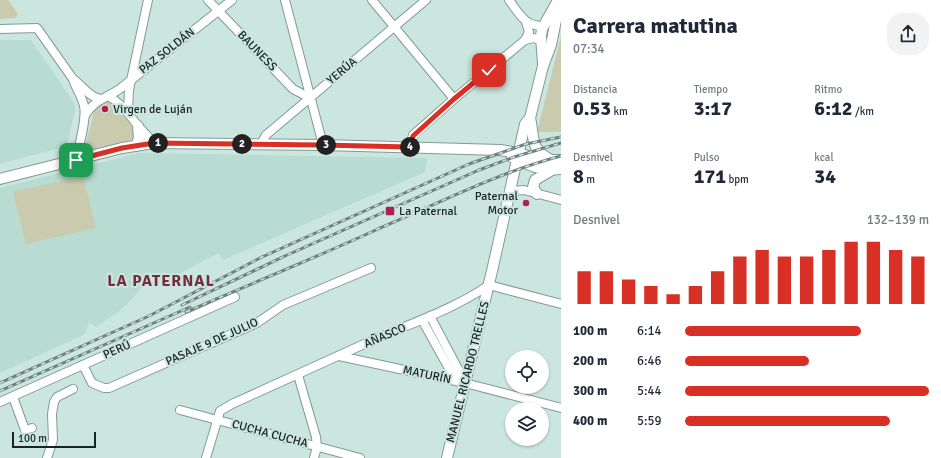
<!DOCTYPE html>
<html lang="es">
<meta charset="utf-8">
<style>
:root{--surface:#fff;--page:#f2f2f3;--text:#1f2937;--muted:#747a83;--accent:#d93025}
body{margin:0;font-family:Signika,sans-serif;background:var(--page);color:var(--text);height:100vh;display:flex;flex-direction:column;font-size:15px;white-space:nowrap}
*{box-sizing:border-box;margin:0}
p{font-size:13px;color:var(--muted)}
.icon{flex:none;width:22px;height:22px;fill:none;stroke:currentColor;stroke-width:2;stroke-linecap:round;stroke-linejoin:round}
.map{position:relative;flex:1;overflow:hidden}
.side{display:flex;flex-direction:column;background:var(--surface);width:380px}
.side>*{flex:none}
.tools{position:absolute;left:505px;top:350px;display:grid;gap:8px}
.tools a{display:grid;place-items:center;width:44px;height:44px;border-radius:50%;background:var(--surface);box-shadow:0 1px 3px #0004;font-size:20px}
.scale{position:absolute;left:12px;bottom:10px;width:84px;box-sizing:border-box;padding-left:4px;border:2px solid #1a2421;border-top:0;font-size:11px;line-height:14px;white-space:nowrap;color:#1a2421;-webkit-text-stroke:3px #cbe5df;paint-order:stroke}
.pin{position:absolute;display:grid;place-items:center;width:34px;height:34px;color:#fff;margin:-17px;border-radius:8px;box-shadow:0 2px 6px #0006}
.km{position:absolute;width:20px;height:20px;margin:-10px;border-radius:50%;background:#222;color:#fff;font-size:11px;line-height:20px;text-align:center}
.round{display:grid;place-items:center;flex:none;width:42px;height:42px;border-radius:16px;background:var(--page)}
.head{display:flex;align-items:center;justify-content:space-between;height:68px;padding:0 12px}
h1{font-size:22px;font-weight:800;line-height:30px}
.stats{display:grid;grid-template-columns:repeat(3,1fr);gap:6px;height:68px;padding:4px 12px}
.stats div{display:grid;align-content:center}
.stats b{font-size:20px;font-weight:800}
.stats small{font-size:11px;font-weight:400}
.stats p{font-size:11px}
.chart{height:112px;padding:8px 12px}
.chart p{display:flex;justify-content:space-between}
.chart svg{width:100%;height:72px;margin-top:4px;stroke:var(--accent);stroke-width:6}
ul{padding:0 12px;list-style:none;font-size:13px}
li{display:grid;grid-template-columns:64px 48px 1fr;align-items:center;height:30px}
li i{height:10px;border-radius:5px;background:var(--accent)}
main{display:flex;flex:1;min-height:0}
.map>svg:first-child{display:block}
.built{fill:#b8dbd2}
.green{fill:#c9caae}
.lines{fill:none;stroke-linecap:round;stroke-linejoin:round}
.minor-casing{stroke:#829b95;stroke-width:10}
.major-casing{stroke:#829b95;stroke-width:12}
.minor{stroke:#fff;stroke-width:8}
.major{stroke:#fff;stroke-width:10}
.rail-casing{stroke:#6f817d;stroke-width:3}
.rail{stroke:#cbe5df;stroke-width:1.5;stroke-dasharray:4.5;stroke-linecap:butt}
.route-casing{stroke:#fff;stroke-width:8}
.route{stroke:#d93025;stroke-width:5}
.poi-dot{fill:#af1f51;stroke:#cbe5df;stroke-width:1.5}
.labels{text-anchor:middle;dominant-baseline:central;stroke-width:4;stroke-linejoin:round;paint-order:stroke}
.street-label{font-size:12px;fill:#1a2421;stroke:#cbe5df}
.poi-label{font-size:12px;fill:#1a2421;stroke:#cbe5df;text-anchor:start}
.district-label{font-size:16px;font-weight:bold;letter-spacing:1px;fill:#732d3f;stroke:#cbe5df}
</style>
<main>
<div class="map">
<svg width="561" height="458" viewBox="0 0 561 458">
<rect width="100%" height="100%" fill="#cbe5df"/>
<g class="built">
<path d="M0,40h31l44,64v6l-8,36 -67,18z"/>
<path d="M139,153l288,5 -2,14 -202,88 -4,-7 -54,28 -15,-9 -7,13 -10,13 -15,14 -22,15 -7,-5 -4,12 -85,39v-185z"/>
</g>
<g class="green">
<path d="M0,0h8l10,14 -3,4 -15,1z"/>
<path d="M561,36v96h-24z"/>
<path d="M102,102h9l24,27v10l-46,11 -4,-3 10,-39z"/>
<path d="M83,176l13,52 -70,16 -13,-52z"/>
</g>
<g class="lines">
<defs>
<g id="minor">
<path d="M208,0l85,89 17,9"/>
<path d="M285,0l38,145"/>
<path d="M372,0l82,99"/>
<path d="M509,0c10,13 15,26 34,26"/>
<path d="M0,29l37,-1 36,51c10,7 16,18 27,20"/>
<path d="M525,40l4,-8 -3,-10"/>
<path d="M73,79c3,10 9,17 11,27 3,13 -5,39 -8,54"/>
<path d="M108,96c14,7 21,19 31,31 5,5 10,11 15,16"/>
<path d="M128,111l1,-21 19,-90"/>
<path d="M86,114c8,-14 23,-17 35,-26l111,-88"/>
<path d="M261,144l5,-9 160,-135"/>
<path d="M410,147l3,-12 41,-36 71,-59 8,-2 8,2"/>
<path d="M511,191l13,-1 37,10"/>
<path d="M430,316l35,66"/>
<path d="M422,320l29,52 11,8"/>
<path d="M339,356l126,27 96,25"/>
<path d="M83,365l9,18 12,5h5l148,-65 26,-18 88,-37"/>
<path d="M298,375l18,62 1,10 -3,11"/>
<path d="M13,397l12,33 7,-2"/>
<path d="M0,402l235,-105"/>
<path d="M180,410l180,48"/>
<path d="M47,458l6,-18 -1,-26 2,-12 3,-5 16,-8"/>
<path d="M206,458l14,-47 12,-7c47,-21 94,-43 141,-64 39,-17 81,-31 116,-55l72,19"/>
</g>
<g id="major">
<path d="M543,64l-2,-28 1,-7 15,-27"/>
<path d="M530,118c5,21 -1,30 21,42"/>
<path d="M136,146l3,-8 -1,-12"/>
<path d="M512,157c18,9 29,14 49,12"/>
<path d="M0,179l122,-31 32,-5 169,2 177,5 19,3 20,7h22"/>
<path d="M537,194l-4,-7 2,-7 17,-10"/>
<path d="M447,458l45,-187 33,-147 5,-6 13,-52 8,-21 9,-45"/>
</g>
</defs>
<use href="#minor" class="minor-casing"/>
<use href="#major" class="major-casing"/>
<use href="#minor" class="minor"/>
<use href="#major" class="major"/>
<defs>
<g id="rail">
<path d="M182,305l105,-50 192,-85 35,-13 47,-14"/>
<path d="M186,312c64,-28 129,-54 192,-83 61,-26 119,-56 183,-73"/>
<path d="M0,383l149,-67 113,-59 207,-93 57,-20 35,-7"/>
<path d="M0,391l190,-84"/>
</g>
</defs>
<use href="#rail" class="rail-casing"/>
<use href="#rail" class="rail"/>
</g>
<g class="lines">
<defs>
<path id="route" d="M76,160l46,-12 32,-5 168,2 88,2 3,-11 41,-37 35,-29"/>
</defs>
<use href="#route" class="route-casing"/>
<use href="#route" class="route"/>
</g>
<g class="poi-dot">
<circle cx="105" cy="109" r="4"/>
<circle cx="526" cy="203" r="4"/>
<rect x="385" y="206" width="10" height="10" rx="2"/>
</g>
<g class="labels">
<g class="street-label">
<text transform="translate(167 51) rotate(-38)">PAZ SOLDÁN</text>
<text transform="translate(257 51) rotate(46)">BAUNESS</text>
<text transform="translate(342 71) rotate(-40)">YERÚA</text>
<text transform="translate(385 336) rotate(-23)">AÑASCO</text>
<text transform="translate(212 342) rotate(-24)">PASAJE 9 DE JULIO</text>
<text transform="translate(117 350) rotate(-24)">PERÚ</text>
<text transform="translate(468 372) rotate(-76)">MANUEL RICARDO TRELLES</text>
<text transform="translate(427 375) rotate(12)">MATURÍN</text>
<text transform="translate(270 434) rotate(15)">CUCHA CUCHA</text>
</g>
<g class="poi-label">
<text x="113" y="109">Virgen de Luján</text>
<text x="518" y="196" text-anchor="end">Paternal<tspan x="518" dy="14">Motor</tspan></text>
<text x="399" y="211">La Paternal</text>
</g>
<g class="district-label">
<text x="161" y="281">LA PATERNAL</text>
</g>
</g>
</svg>
<div class="tools">
<a><svg class="icon" aria-label="locate" viewBox="0 0 24 24"><circle cx="12" cy="12" r="6"/><path d="M12 2v4M12 18v4M2 12h4M18 12h4"/></svg></a>
<a><svg class="icon" aria-label="layers" viewBox="0 0 24 24"><path d="M12 4l9 5-9 5-9-5zM3 14l9 5 9-5"/></svg></a>
</div>
<div class="scale">100 m</div>
<div class="pin" style="left:76px;top:160px;background:#1e9e55"><svg class="icon" aria-label="arrive" viewBox="0 0 24 24"><path d="M6 21V4h12l-3 4 3 4H6"/></svg></div>
<div class="pin" style="left:489px;top:70px;background:#d93025"><svg class="icon" aria-label="check" viewBox="0 0 24 24"><path d="M5 12l5 5 9-10"/></svg></div>
<b class="km" style="left:158px;top:143px">1</b>
<b class="km" style="left:242px;top:144px">2</b>
<b class="km" style="left:326px;top:145px">3</b>
<b class="km" style="left:410px;top:147px">4</b>
</div>
<section class="side">
<div class="head"><div><h1>Carrera matutina</h1><p>07:34</p></div><a class="round"><svg class="icon" aria-label="share" viewBox="0 0 24 24"><path d="M12 15V3M7 8l5-5 5 5M5 13v7h14v-7"/></svg></a></div>
<div class="stats">
<div><p>Distancia</p><b>0.53<small> km</small></b></div>
<div><p>Tiempo</p><b>3:17</b></div>
<div><p>Ritmo</p><b>6:12<small> /km</small></b></div>
</div>
<div class="stats">
<div><p>Desnivel</p><b>8<small> m</small></b></div>
<div><p>Pulso</p><b>171<small> bpm</small></b></div>
<div><p>kcal</p><b>34</b></div>
</div>
<div class="chart"><p><span>Desnivel</span>132–139 m</p>
<svg viewBox="0 0 160 44" preserveAspectRatio="none"><path d="M5 44V24M15 44V24M25 44V29M35 44V33M45 44V38M55 44V33M65 44V24M75 44V15M85 44V11M95 44V15M105 44V15M115 44V11M125 44V6M135 44V6M145 44V11M155 44V15"/></svg>
</div>
<ul>
<li><b>100 m</b>6:14<i style="width:72%"></i></li>
<li><b>200 m</b>6:46<i style="width:51%"></i></li>
<li><b>300 m</b>5:44<i style="width:100%"></i></li>
<li><b>400 m</b>5:59<i style="width:84%"></i></li>
</ul>
</section>
</main>
